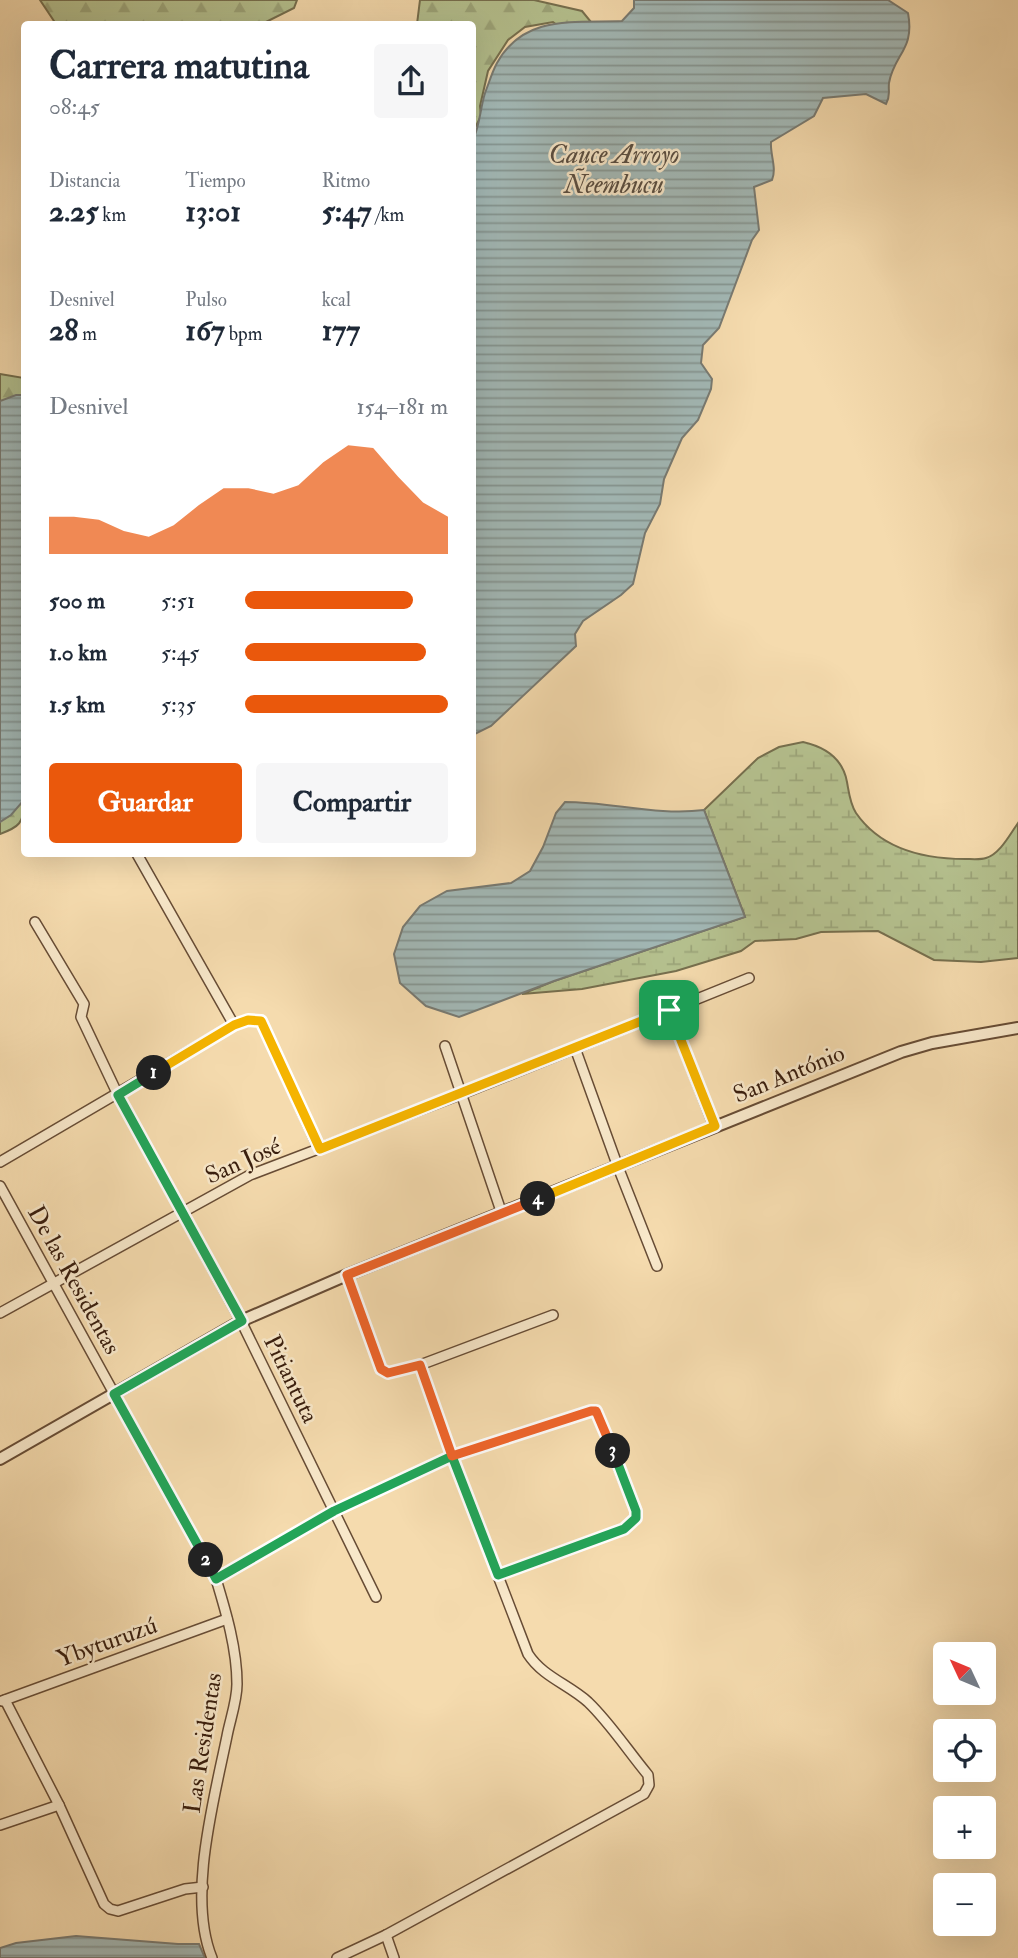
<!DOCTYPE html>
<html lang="es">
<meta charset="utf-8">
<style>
:root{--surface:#fff;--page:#f6f6f7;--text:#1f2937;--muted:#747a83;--accent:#ea580c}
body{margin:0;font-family:"IM FELL Double Pica",serif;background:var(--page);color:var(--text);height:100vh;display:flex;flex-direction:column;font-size:26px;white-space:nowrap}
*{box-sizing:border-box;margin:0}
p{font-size:23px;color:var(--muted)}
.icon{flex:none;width:38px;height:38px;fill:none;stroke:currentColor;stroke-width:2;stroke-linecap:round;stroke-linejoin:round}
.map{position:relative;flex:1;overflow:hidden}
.panel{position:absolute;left:21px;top:21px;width:455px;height:836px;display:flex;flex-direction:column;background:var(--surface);border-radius:7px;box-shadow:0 7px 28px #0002}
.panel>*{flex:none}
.needle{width:46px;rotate:314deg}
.tools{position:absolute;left:933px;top:1642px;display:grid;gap:14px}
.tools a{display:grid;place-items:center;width:63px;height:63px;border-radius:7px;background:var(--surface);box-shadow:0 7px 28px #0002;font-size:35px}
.pin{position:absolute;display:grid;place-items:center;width:60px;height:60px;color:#fff;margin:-30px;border-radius:14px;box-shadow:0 4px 10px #0006}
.km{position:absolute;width:35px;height:35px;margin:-18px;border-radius:50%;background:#222;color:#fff;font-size:19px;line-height:35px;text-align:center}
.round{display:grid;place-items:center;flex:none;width:74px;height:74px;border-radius:7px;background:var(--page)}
.overview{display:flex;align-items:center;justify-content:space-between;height:119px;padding:0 28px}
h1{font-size:38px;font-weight:700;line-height:52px}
.figures{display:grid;grid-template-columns:repeat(3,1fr);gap:10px;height:119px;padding:7px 28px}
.figures div{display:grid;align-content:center}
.figures b{font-size:30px;font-weight:700}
.figures small{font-size:19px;font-weight:400}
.figures p{font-size:19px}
.chart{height:196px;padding:14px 28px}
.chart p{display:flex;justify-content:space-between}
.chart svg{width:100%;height:126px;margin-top:7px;fill:var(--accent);opacity:.7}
.primary-button{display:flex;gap:14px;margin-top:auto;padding:14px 28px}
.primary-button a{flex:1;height:80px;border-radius:7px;background:var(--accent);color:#fff;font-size:28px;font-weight:700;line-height:80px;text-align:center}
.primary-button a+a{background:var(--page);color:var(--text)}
ul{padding:0 28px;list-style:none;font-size:23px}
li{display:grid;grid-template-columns:112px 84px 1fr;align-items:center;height:52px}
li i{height:18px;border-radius:9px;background:var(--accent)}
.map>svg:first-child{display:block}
.forest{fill:url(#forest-firs);stroke:#766f4e;stroke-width:2}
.wetland{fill:url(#wetland-marsh);stroke:#766f4e;stroke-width:2}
.water{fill:url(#water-rules);stroke:#787a72;stroke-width:2}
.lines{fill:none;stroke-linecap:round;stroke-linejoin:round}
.minor-casing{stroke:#674c35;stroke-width:12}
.tertiary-casing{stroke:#674c35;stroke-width:14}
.minor{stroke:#f8e8ca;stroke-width:9}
.tertiary{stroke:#f8e8ca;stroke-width:10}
.split-1-casing{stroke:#fff;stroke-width:14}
.split-2-casing{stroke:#fff;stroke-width:14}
.split-3-casing{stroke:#fff;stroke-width:14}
.split-4-casing{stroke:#fff;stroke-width:14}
.split-5-casing{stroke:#fff;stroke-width:14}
.split-1{stroke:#f5b400;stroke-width:9}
.split-2{stroke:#22a559;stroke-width:9}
.split-3{stroke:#22a559;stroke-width:9}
.split-4{stroke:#f0652b;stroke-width:9}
.split-5{stroke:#f5b400;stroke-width:9}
.labels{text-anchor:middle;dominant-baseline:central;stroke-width:5;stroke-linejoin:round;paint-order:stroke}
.street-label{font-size:24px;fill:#381d0d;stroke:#f8e8ca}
.water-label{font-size:26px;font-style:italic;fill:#584c40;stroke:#f8e8ca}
</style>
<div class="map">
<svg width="1018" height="1958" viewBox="0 0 1018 1958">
<defs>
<pattern id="forest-firs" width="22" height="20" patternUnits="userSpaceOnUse" patternTransform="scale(1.75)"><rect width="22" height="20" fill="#b5c18f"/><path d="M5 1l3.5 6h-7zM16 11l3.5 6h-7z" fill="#9ca57a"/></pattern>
<pattern id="wetland-marsh" width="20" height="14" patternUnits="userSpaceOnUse" patternTransform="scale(1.75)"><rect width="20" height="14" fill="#b5c18f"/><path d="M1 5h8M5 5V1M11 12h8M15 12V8" fill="none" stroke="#9ca57a"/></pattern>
<pattern id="water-rules" width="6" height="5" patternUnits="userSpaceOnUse" patternTransform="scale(1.75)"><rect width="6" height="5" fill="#a2b8b6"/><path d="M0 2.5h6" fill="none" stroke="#859592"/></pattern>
</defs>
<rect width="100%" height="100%" fill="#f5dbae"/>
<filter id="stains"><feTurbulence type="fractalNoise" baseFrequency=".00286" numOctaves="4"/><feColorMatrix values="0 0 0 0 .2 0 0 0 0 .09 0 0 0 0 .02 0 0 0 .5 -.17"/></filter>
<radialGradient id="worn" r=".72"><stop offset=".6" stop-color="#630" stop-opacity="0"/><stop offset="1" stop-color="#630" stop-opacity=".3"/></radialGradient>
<g class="forest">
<path d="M40,0h257l-3,8 -32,16h-206z"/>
<path d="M420,0h114l48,11 9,11 -21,13 -17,-13 -28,5 -17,13 -20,31 -8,35 1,10 -8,16 -1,-108h-55z"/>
<path d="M0,374l24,4v23l-24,6z"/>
<path d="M24,802c0,21 -5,25 -24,32v-19z"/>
</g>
<path class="wetland" d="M803,742c22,5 40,17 44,40 2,11 3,22 9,31 25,36 68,46 109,46 6,0 16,1 21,-1 14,-4 24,-24 32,-35v135l-37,4 -47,-2 -56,-29 -57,1 -25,7 -41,2 -14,10 -65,20 -94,18 -60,5 32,-13 191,-64 -41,-107 54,-52 21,-11z"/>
<g class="water">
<path d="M634,0h254l20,13c7,37 -14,41 -19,70 -1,9 2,12 -3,21l-20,-10 -43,4 -9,18 -43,26c-1,13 6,26 1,38l-18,7 5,43 -7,10 -33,88 -16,17 -2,18 11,16 -1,10 -13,31 -16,18 -18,41 -4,25 -15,29 -12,51 -12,11 -38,26 -8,13 1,12 -85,80 -18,9v-595c7,-15 7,-31 12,-47 4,-10 7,-21 12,-30 27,-49 78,-40 125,-42l12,-13z"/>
<path d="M16,395h8v405l-13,15 -11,7v-421z"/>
<path d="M565,802c47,0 92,14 139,8l41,107 -191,64 -95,36 -33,-11 -26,-23 -6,-29 9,-27 17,-21 27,-15 64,-8 19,-12 13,-24 13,-34z"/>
<path d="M76,1936l102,8h21l6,14h-205v-10l16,-5z"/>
</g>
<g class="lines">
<defs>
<g id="minor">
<path d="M137,854l97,171 14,-5 13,1 58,128"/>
<path d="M35,922l49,82 -3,13 37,78 123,226 135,276"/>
<path d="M669,1010l45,116"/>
<path d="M445,1046l57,168"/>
<path d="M575,1048l43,119 39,99"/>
<path d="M0,1162l234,-137"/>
<path d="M0,1186l216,393c10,33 21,70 21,105 0,17 -7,36 -10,52 -13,64 -40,161 -15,222"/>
<path d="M347,1275l34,94 7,4 32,-8 133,-50"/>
<path d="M0,1313l250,-138 212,-81 287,-116"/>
<path d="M216,1579l118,-68 118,-55 139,-45h5l40,100v7l-12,11 -126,46"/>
<path d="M5,1700l54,105 45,99 6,5 8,2 67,-22 18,-2"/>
<path d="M2,1701l225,-82"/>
<path d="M0,1825l59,-20"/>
<path d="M386,1935l8,23"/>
<path d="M337,1958l49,-23 258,-141 5,-9 -1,-10c-20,-24 -38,-52 -60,-73 -20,-18 -45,-25 -60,-48l-76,-198 -32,-91"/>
</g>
<path id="tertiary" d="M0,1459l241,-138 106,-46 554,-223 31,-9 86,-15"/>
</defs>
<use href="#minor" class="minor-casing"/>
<use href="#tertiary" class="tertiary-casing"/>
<use href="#minor" class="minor"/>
<use href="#tertiary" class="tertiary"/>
</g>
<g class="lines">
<defs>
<path id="split-1" d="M154,1073l80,-48 14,-5 13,1 59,128 349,-139"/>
<path id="split-2" d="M154,1073l-36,22 124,226 -128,73 92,166"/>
<path id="split-3" d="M206,1560l10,19 118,-68 118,-55 46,119 126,-46 12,-11v-7l-23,-60"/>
<path id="split-4" d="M538,1199l-191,76 34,94 7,4 32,-8 32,91 139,-45h5l17,40"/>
<path id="split-5" d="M538,1199l177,-73 -46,-116"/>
</defs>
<use href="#split-1" class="split-1-casing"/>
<use href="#split-2" class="split-2-casing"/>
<use href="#split-3" class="split-3-casing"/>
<use href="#split-4" class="split-4-casing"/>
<use href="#split-5" class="split-5-casing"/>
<use href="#split-1" class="split-1"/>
<use href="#split-2" class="split-2"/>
<use href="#split-3" class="split-3"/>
<use href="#split-4" class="split-4"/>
<use href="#split-5" class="split-5"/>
</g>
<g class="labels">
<g class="street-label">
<text transform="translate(789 1074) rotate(-22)">San António</text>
<text transform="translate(243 1161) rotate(-24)">San José</text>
<text transform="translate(74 1280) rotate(61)">De las Residentas</text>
<text transform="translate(291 1379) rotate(64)">Pitiantuta</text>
<text transform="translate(107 1642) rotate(-20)">Ybyturuzú</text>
<text transform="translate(203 1743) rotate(-81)">Las Residentas</text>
</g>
<g class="water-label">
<text x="614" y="155">Cauce Arroyo<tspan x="614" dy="30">Ñeembucu</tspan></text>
</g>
</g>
<rect width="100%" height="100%" filter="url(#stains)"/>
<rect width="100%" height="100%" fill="url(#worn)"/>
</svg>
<div class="tools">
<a><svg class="needle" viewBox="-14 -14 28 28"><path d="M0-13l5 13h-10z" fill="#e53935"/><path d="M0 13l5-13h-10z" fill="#747a83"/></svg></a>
<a><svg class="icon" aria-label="locate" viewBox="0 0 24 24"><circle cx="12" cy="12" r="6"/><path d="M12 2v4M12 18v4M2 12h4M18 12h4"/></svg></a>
<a>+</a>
<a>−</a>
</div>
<div class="pin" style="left:669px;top:1010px;background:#1e9e55"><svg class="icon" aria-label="arrive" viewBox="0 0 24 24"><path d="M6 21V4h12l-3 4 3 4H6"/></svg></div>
<b class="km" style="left:154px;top:1073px">1</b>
<b class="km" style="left:206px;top:1560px">2</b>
<b class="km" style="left:613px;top:1451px">3</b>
<b class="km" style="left:538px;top:1199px">4</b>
<section class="panel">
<div class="overview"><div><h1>Carrera matutina</h1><p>08:45</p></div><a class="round"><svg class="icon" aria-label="share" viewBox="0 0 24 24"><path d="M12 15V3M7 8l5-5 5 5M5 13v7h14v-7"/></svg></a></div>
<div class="figures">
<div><p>Distancia</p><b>2.25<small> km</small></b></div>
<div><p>Tiempo</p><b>13:01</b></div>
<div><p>Ritmo</p><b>5:47<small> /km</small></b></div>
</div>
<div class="figures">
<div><p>Desnivel</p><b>28<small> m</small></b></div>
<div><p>Pulso</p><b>167<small> bpm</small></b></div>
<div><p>kcal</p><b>177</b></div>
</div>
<div class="chart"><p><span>Desnivel</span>154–181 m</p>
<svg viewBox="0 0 160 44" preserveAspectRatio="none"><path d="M0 44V31L10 31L20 32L30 36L40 38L50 34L60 27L70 21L80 21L90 23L100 20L110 12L120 6L130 7L140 17L150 26L160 31V44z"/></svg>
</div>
<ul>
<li><b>500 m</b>5:51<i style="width:83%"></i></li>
<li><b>1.0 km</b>5:45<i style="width:89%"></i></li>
<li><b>1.5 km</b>5:35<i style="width:100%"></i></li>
</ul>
<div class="primary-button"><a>Guardar</a><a>Compartir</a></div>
</section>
</div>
